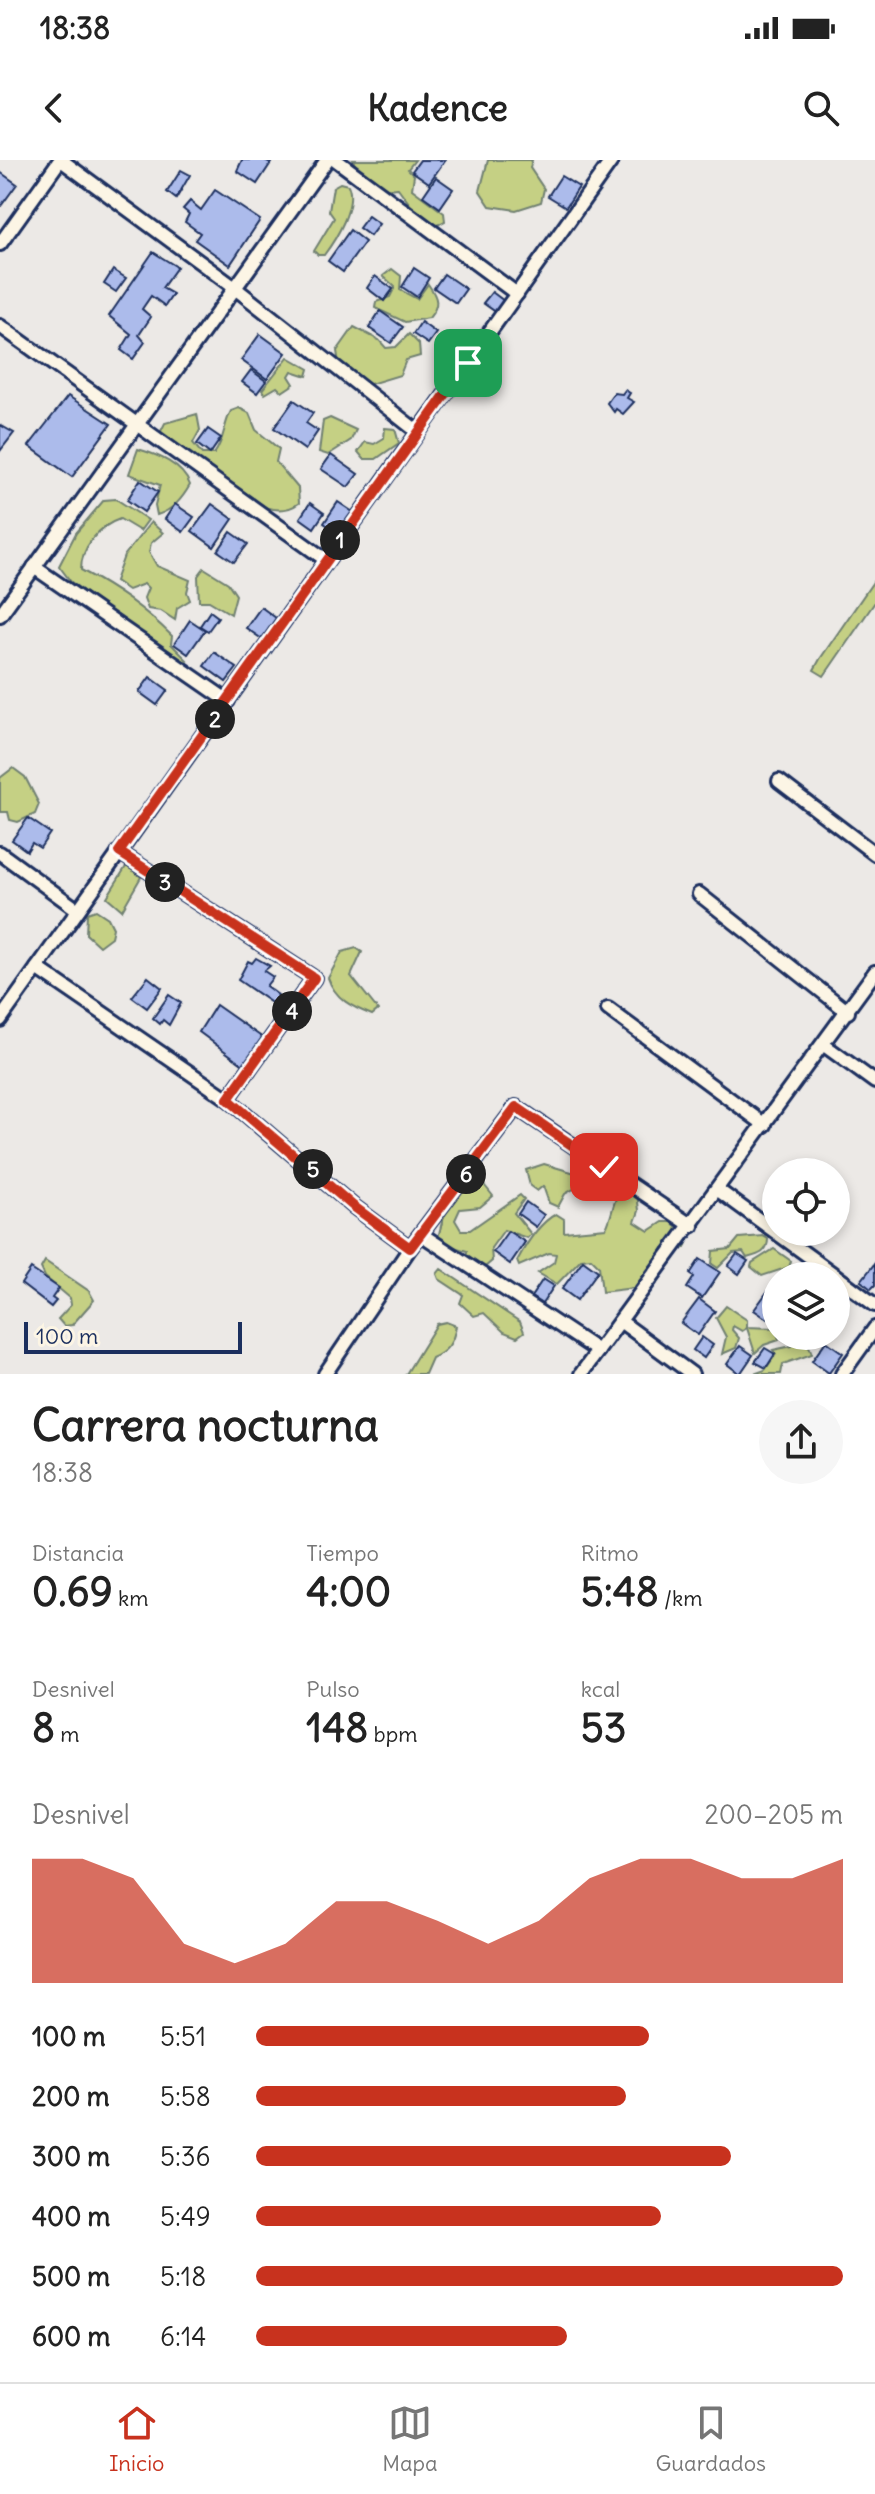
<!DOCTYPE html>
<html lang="es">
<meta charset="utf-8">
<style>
:root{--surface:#fff;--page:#f6f6f6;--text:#222;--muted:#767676;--line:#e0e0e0;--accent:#c8321e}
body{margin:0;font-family:Delius,sans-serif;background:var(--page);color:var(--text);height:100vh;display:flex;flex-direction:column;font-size:30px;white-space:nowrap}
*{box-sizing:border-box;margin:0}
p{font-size:26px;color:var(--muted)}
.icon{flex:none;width:44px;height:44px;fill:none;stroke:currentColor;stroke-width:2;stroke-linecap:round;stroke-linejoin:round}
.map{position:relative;height:1214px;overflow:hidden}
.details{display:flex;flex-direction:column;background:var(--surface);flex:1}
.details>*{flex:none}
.tools{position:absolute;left:762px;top:998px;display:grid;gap:16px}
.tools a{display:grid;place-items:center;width:88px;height:88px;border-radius:50%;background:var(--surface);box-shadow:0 4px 12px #0003;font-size:40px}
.scale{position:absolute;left:24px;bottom:20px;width:218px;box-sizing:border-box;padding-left:8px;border:4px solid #1b2f5e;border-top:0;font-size:22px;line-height:28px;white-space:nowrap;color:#1b2f5e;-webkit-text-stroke:6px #fcf5e5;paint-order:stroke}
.pin{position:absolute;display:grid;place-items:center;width:68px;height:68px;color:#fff;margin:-34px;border-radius:16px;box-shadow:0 4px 12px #0006}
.km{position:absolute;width:40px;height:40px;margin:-20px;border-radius:50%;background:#222;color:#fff;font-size:22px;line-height:40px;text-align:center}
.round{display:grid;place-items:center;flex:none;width:84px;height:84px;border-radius:42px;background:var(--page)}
.summary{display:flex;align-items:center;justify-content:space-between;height:136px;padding:0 32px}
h1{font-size:44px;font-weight:700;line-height:60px}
.figures{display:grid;grid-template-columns:repeat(3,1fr);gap:12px;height:136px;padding:8px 32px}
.figures div{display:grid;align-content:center}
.figures b{font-size:40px;font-weight:700}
.figures small{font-size:22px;font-weight:400}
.figures p{font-size:22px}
.chart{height:224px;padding:16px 32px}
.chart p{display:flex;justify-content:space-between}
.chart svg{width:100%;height:144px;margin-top:8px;fill:var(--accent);opacity:.7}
ul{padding:0 32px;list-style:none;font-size:26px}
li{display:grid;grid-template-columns:128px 96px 1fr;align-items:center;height:60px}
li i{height:20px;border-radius:10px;background:var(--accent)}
.status{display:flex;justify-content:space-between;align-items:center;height:56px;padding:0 40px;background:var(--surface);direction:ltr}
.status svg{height:22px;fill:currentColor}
header{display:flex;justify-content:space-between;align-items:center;height:104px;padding:0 32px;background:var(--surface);font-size:36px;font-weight:700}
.tabs{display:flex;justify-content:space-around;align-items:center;height:112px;border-top:2px solid var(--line);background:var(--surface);font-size:22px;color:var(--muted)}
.tabs a{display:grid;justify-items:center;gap:4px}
.tabs .current{color:var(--accent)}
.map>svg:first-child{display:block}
.green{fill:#c5d084;stroke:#708071;stroke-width:2}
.building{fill:#acbbeb;stroke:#1b2f5e;stroke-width:2}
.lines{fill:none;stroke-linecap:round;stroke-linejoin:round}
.minor-casing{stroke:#1b2f5e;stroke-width:18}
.minor{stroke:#fcf5e5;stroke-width:12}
.route-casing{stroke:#fff;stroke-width:16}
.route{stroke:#c8321e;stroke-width:10}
</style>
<div class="status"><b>18:38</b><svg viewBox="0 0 49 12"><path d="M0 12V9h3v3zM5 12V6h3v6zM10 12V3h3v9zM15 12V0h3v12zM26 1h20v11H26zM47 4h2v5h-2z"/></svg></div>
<header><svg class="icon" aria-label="back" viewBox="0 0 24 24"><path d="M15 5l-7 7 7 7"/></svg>Kadence<svg class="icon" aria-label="search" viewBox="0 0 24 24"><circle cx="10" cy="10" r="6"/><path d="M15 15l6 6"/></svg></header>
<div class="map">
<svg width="875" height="1214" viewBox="0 0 875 1214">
<rect width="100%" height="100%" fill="#ece9e6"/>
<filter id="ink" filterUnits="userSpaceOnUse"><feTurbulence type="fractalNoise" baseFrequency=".0125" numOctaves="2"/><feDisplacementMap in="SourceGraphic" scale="16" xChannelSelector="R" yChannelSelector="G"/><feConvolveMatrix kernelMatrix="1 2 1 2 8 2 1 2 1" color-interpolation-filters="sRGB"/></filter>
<g filter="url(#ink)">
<g class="green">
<path d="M353,0h62l-7,9 6,6 -2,14 32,24 1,8 -11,6 -14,-9 -22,-30c-18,3 -39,-10 -45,-28z"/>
<path d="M488,0h44l-2,8 14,21 -3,13 -25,8 -26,-4 -10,-15z"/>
<path d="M340,23l8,2c9,20 -12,54 -24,70h-6l-4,-4 20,-33 -5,-7 4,-24z"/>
<path d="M392,109l9,7 -1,14 17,9 11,-15c10,14 12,21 1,34l-24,4 -30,-14 1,-6 14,-5 5,-10 -12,-11z"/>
<path d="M354,167l25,13 7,8 10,-1 13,-13 10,10 1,12 -14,4 -6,15 -33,10 -28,-21 -2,-13z"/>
<path d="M288,197l21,12 -2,7 -15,-5 -3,5 5,8 -12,8 -5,-5 -12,7 -3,-4z"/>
<path d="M239,248l10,5 7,17 23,19 -3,13 22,26 1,15c-36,28 -105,-41 -136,-64l-2,-8 4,-8 32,-9 3,16 -7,13 9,11h12c11,-15 9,-28 17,-43z"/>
<path d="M330,258l26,12 -5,10 -23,15 -9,-3 4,-31z"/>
<path d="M385,268l10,1 4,14 -23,16h-12l-6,-7 7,-10 9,2 10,-6z"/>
<path d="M138,289c20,6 44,15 52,36 -8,14 -17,25 -33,30l-2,-10 5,-20 -31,-11z"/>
<path d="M116,339l32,21 -8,11 -20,-12c-21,7 -39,28 -39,51 35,19 63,38 91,66l-1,8 16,16 -5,4 -111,-82 -12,-16 17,-33 28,-33z"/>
<path d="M151,362l12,11 -12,10 -2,9 8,14 33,14 -3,12 3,8 -13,8 -2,12 -14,-9 -13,-2 -4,-11 4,-10 -4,-4 -16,6 -13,-9 9,-25z"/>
<path d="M204,408l24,15 8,12 -5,19 -22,-13h-10l-1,-25z"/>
<path d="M875,419v23l-51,74 -10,-6 6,-11z"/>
<path d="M13,608l12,9 14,27 -4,10 -17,8 -8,-2 -2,-8h-8v-34z"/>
<path d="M127,705l14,12 -19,33 -15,-13z"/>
<path d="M96,750l12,8 5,10 -2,9 -12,9 -13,-12 1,-21z"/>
<path d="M356,788l6,4 -11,24 27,34 -6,5c-20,-8 -37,-16 -44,-37l14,-26z"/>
<path d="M544,1004l38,11 -5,12 -12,7 -7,13 -9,-4 -6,-17 -6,5 -7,-5 -4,-16z"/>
<path d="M481,1021l12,15 -13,11 -20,2 -5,11 6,10h9l50,-35 4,4 -10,14 17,21 -4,4 -23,-8 -13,18 1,13 -15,13 -11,-3 1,-20 -26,-8 -3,-5c6,-26 12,-52 43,-57z"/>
<path d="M624,1026l13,7 2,18 -4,11 14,9 14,-9h9l16,18 -3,8h-22l-3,10 4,15 -30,15 -32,4 -3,-26 -8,-8 -10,1 -24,25 -19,-11 16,-11 2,-8 -7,-1 -30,13 -2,-5c9,-17 22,-38 39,-47l8,5v13l42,-4c7,-13 7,-32 18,-42z"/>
<path d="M763,1076l5,3c0,14 -10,16 -21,19l-4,-6 -10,1 -15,15 -6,-4 1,-13 17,-2 9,-11z"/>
<path d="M774,1089l17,12 -2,6 -27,9 -11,-9 1,-4z"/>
<path d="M45,1101l44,30 5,9 -22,25 -8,1 -6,-7 13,-14 -1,-7 -25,-21 -4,-9z"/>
<path d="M441,1109l79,53 4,10 -7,5 -13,-5 -20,-19 -10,3 -14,-13 3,-8 -24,-16 -2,-5z"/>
<path d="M726,1146l21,14v7l29,1 3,12 -15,5 -9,8 -8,-25 -5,3 -9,-5 -1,4 7,8 -3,10 -14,6 4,-17 -10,-19z"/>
<path d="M446,1162l10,4c-3,17 -8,25 -24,32l-7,16h-19l31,-50z"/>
<path d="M798,1180l11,6 3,8 -29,10 -2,10h-27l11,-4 11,-16 -3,-4 19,-4z"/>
</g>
<g class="building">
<path d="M242,0h23l6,3 -14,21 -20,-13z"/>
<path d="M420,0h25l-16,23 -17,-12z"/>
<path d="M181,10l9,5 -14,24 -9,-7z"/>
<path d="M0,12l17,12 -16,22h-1z"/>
<path d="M561,16l18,11 -13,20 -18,-11z"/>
<path d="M436,17l17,12 -13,19 -17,-12z"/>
<path d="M215,30l45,30 -30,45 -35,-25 5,-7 -15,-11 4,-8 -6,-5 7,-8 11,9z"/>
<path d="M368,56l11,8 -9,12 -11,-8z"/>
<path d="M350,70l15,12 -22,30 -15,-11z"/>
<path d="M153,92l24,15 -15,21 11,6 -8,12 -14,-10 -9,13 9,8 -12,18 6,7 -12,17 -12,-9 10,-16 -22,-18z"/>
<path d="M414,108l15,10 -12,19 -15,-10z"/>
<path d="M113,110l13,8 -10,14 -12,-8z"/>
<path d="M444,114l22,15 -10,14 -22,-15z"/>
<path d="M375,116l18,13 -9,12 -17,-13z"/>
<path d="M492,132l16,12 -8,11 -17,-12z"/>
<path d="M380,151l23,16 -12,16 -22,-15z"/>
<path d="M421,162l15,11 -8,11 -15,-10z"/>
<path d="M260,174l26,19 -19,26 -26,-19z"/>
<path d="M251,210l15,11 -9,12 -15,-11z"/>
<path d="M625,230l5,3 -3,5 7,4 -11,12 -7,-5 -2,3 -7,-9 7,-10 8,1z"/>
<path d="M68,236l43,28 -39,53 -43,-31z"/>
<path d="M294,240l19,13 -7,10 12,8 -13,19 -31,-22z"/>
<path d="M0,265l14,8 -14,18z"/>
<path d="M208,269l13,9 -11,16 -13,-10z"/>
<path d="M331,295l27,19 -10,13 -27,-18z"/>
<path d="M140,320l18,12 -14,20 -17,-12z"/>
<path d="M338,342l18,12 -15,21 -17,-12z"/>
<path d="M310,343l14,10 -10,15 -14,-10z"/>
<path d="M175,344l19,13 -11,15 -18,-13z"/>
<path d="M212,344l21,15 -19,28 -22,-16z"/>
<path d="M231,372l17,12 -14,18 -16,-11z"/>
<path d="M261,447l15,11 -14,21 -16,-11z"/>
<path d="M210,451l8,6 -10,14 -8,-5z"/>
<path d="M190,460l15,10 -17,24 -14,-10z"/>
<path d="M214,492l23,16 -11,14 -22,-16z"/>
<path d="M150,517l18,13 -11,15 -18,-13z"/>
<path d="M28,658l22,15 -10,15 -8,-5 -5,8 -15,-11z"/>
<path d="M256,798l14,8 -6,5 9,6 -7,9 12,9 -5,9 -35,-24 10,-19 4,2z"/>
<path d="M148,817l14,11 -15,20 -15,-11z"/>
<path d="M169,835l12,8 -12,22 -6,-5 -3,4 -7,-6z"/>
<path d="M216,845l47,33 -18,28 -46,-34z"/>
<path d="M526,1042l18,13 -8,12 -18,-13z"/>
<path d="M508,1071l17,11 -15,22 -17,-12z"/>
<path d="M737,1094l11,7 -9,13 -11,-8z"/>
<path d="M700,1099l20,13 -18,26 -15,-10 7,-11 -4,-3z"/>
<path d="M583,1100l15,11 -21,29 -15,-11z"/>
<path d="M875,1103v22l-4,4 -10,-8z"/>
<path d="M31,1109l28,19 -7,10 4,3 -5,6 -30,-23z"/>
<path d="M543,1119l11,7 -12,18 -11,-7z"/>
<path d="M767,1132l9,6v9l-9,12 -13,-9z"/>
<path d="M699,1139l16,12 -17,24 -17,-12z"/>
<path d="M702,1177l11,8 -9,13 -11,-8z"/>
<path d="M826,1181l17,12 -14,20 -17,-12z"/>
<path d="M740,1186l13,9 -13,19 -13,-10z"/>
<path d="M765,1188l10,6 -9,14 -11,-6z"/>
</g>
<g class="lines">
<defs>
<g id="minor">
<path d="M61,0l174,128 183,144"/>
<path d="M336,0l181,134"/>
<path d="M0,84l60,-84"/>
<path d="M0,166l326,234"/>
<path d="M34,407l194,134"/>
<path d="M0,455l327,-455"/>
<path d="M779,621l96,73"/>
<path d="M119,692l195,126 -86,121"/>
<path d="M0,693l78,57"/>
<path d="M699,734l149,118"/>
<path d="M37,808l191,131 125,107 57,42"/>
<path d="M608,849l157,116"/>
<path d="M0,860l612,-860"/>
<path d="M824,885l51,37"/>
<path d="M718,1030l118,86"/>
<path d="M421,1074l177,117"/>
<path d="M836,1116l39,29"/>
<path d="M620,1161l72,53"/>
<path d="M325,1214l85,-126 106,-141 176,119"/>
<path d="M581,1214l294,-402"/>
<path d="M842,1214l33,-46"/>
</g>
</defs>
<use href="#minor" class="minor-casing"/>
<use href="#minor" class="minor"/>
</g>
</g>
<g class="lines" filter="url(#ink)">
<defs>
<path id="route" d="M468,203l-349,489 195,126 -86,121 125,107 57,42 106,-141 88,60"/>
</defs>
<use href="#route" class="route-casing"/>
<use href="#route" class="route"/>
</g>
</svg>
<div class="tools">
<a><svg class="icon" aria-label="locate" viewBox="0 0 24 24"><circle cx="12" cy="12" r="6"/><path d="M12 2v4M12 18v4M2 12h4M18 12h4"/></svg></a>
<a><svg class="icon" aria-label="layers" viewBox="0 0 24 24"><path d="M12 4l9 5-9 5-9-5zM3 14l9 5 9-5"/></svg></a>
</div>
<div class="scale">100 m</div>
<div class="pin" style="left:468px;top:203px;background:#1e9e55"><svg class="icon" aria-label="arrive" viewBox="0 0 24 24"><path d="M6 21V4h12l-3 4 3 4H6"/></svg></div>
<div class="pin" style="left:604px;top:1007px;background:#d93025"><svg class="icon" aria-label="check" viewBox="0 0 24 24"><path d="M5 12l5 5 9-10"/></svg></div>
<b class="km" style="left:340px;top:380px">1</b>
<b class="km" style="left:215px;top:559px">2</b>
<b class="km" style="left:165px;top:722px">3</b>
<b class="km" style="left:292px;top:851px">4</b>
<b class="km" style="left:313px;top:1009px">5</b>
<b class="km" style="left:466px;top:1014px">6</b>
</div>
<section class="details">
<div class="summary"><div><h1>Carrera nocturna</h1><p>18:38</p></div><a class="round"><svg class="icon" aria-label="share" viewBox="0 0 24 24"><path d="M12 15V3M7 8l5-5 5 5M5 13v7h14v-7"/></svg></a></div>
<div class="figures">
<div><p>Distancia</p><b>0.69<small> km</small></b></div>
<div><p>Tiempo</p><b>4:00</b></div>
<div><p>Ritmo</p><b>5:48<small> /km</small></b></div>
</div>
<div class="figures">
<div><p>Desnivel</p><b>8<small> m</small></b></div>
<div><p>Pulso</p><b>148<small> bpm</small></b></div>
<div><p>kcal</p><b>53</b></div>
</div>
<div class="chart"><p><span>Desnivel</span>200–205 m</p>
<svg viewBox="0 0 160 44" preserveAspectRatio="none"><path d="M0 44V6L10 6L20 12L30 32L40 38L50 32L60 19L70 19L80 25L90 32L100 25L110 12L120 6L130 6L140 12L150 12L160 6V44z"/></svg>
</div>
<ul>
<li><b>100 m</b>5:51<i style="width:67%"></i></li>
<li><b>200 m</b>5:58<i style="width:63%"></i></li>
<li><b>300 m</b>5:36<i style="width:81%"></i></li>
<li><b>400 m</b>5:49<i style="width:69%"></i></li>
<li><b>500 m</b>5:18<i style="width:100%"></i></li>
<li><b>600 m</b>6:14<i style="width:53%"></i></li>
</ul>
</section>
<nav class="tabs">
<a class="current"><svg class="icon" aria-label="home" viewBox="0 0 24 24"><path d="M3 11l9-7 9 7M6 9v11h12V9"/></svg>Inicio</a>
<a><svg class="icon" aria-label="map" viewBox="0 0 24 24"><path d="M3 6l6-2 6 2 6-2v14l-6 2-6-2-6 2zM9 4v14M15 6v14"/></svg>Mapa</a>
<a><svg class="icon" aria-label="saved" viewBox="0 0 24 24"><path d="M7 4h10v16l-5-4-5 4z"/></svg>Guardados</a>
</nav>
